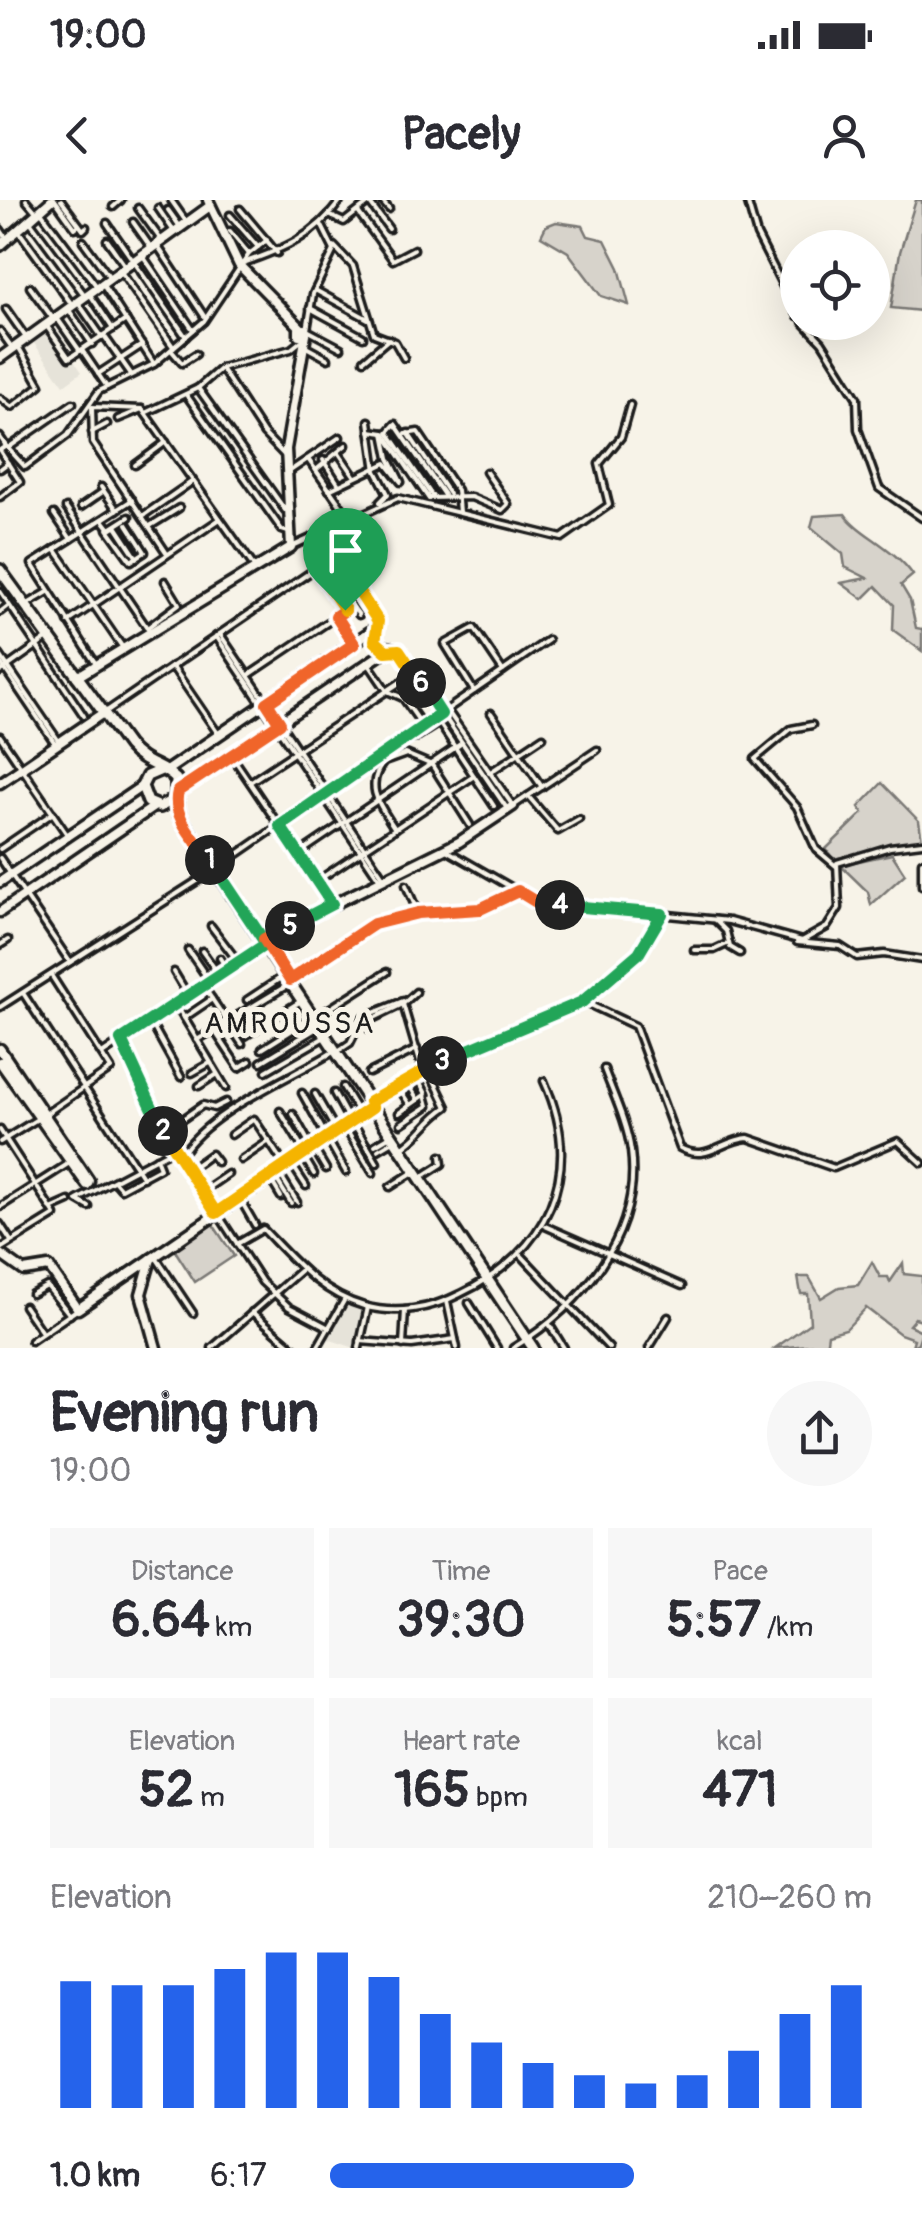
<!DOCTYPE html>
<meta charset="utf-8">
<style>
:root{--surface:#fff;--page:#f7f7f7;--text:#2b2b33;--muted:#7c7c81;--accent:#2563eb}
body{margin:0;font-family:Pangolin,sans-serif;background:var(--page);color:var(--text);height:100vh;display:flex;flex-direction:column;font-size:38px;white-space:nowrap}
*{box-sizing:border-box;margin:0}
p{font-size:32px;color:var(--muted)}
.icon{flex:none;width:55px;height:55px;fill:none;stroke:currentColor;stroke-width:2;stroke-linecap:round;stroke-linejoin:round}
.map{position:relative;height:1148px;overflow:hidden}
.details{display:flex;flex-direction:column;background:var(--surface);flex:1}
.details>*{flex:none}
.fabs{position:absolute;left:780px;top:30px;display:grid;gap:20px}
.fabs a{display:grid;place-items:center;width:110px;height:110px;border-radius:50%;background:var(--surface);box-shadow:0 10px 40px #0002;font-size:50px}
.pin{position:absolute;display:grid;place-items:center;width:85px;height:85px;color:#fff;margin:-102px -42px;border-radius:50% 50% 50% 0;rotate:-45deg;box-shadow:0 0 10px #0007}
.pin .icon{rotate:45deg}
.km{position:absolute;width:50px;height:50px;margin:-25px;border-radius:50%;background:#222;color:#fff;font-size:28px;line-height:50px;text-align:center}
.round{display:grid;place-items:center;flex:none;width:105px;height:105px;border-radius:52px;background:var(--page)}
.summary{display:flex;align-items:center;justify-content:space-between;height:170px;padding:0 50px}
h1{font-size:55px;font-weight:700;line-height:75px}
.metrics{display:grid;grid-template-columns:repeat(3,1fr);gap:15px;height:170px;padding:10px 50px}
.metrics div{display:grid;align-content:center;border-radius:0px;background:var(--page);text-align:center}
.metrics b{font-size:50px;font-weight:700}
.metrics small{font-size:28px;font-weight:400}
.metrics p{font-size:28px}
.chart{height:280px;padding:20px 50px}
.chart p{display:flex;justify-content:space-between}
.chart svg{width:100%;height:180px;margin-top:10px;stroke:var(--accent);stroke-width:6}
ul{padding:0 50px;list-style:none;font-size:32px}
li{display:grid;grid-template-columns:160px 120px 1fr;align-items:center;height:75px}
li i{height:25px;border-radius:12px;background:var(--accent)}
.status{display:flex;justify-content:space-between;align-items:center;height:70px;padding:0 50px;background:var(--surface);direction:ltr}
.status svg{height:28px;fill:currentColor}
header{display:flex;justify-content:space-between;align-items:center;height:130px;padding:0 50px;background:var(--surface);font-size:45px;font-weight:700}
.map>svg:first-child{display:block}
.built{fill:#e6e3d9}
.green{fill:#d7d3cb;stroke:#7a7874;stroke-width:2.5}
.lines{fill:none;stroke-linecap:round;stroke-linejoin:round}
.street-casing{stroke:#1c1c1c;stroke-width:11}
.secondary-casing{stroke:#1c1c1c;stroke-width:15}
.primary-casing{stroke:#1c1c1c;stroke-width:16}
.street{stroke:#f7f3e8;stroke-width:4}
.secondary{stroke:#f7f3e8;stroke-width:8}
.primary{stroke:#f7f3e8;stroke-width:9}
.split-1-casing{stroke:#fff;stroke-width:20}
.split-2-casing{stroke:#fff;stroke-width:20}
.split-3-casing{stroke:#fff;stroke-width:20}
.split-4-casing{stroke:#fff;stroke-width:20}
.split-5-casing{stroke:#fff;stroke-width:20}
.split-6-casing{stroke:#fff;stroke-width:20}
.split-7-casing{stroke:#fff;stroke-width:20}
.split-1{stroke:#f0652b;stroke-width:12}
.split-2{stroke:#22a559;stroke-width:12}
.split-3{stroke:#f5b400;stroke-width:12}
.split-4{stroke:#22a559;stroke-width:12}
.split-5{stroke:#f0652b;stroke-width:12}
.split-6{stroke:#22a559;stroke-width:12}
.split-7{stroke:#f5b400;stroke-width:12}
.labels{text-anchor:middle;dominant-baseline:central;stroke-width:10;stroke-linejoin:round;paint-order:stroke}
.quarter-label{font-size:30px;letter-spacing:2.5px;fill:#1c1c1c;stroke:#f7f3e8}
</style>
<div class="status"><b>19:00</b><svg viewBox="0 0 49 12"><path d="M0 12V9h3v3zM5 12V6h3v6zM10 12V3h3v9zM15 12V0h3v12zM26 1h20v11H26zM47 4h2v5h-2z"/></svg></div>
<header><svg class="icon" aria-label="back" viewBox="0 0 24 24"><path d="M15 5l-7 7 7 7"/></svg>Pacely<svg class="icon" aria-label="person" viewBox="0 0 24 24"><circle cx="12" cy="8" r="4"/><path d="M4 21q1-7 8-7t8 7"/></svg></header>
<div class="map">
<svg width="922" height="1148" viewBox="0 0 922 1148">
<rect width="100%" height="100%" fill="#f7f3e8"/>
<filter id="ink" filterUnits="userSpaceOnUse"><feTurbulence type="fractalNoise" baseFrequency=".01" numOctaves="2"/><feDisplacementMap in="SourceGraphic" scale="20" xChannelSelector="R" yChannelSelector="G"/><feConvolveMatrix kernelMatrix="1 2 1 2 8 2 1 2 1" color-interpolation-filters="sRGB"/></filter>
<g filter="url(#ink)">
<g class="built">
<path d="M45,128l23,33 5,-2 9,13 -18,13 -33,-46z"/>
<path d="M344,1105l21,6 -10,37 -30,-10z"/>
</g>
<g class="green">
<path d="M916,0h6v111l-31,-3 9,-56z"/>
<path d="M556,22l27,4 5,10 17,4 14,28 10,37 -28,-9 -33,-44 -27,-16 5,-10z"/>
<path d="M845,314c12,19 50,34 68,61l-12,10 9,15 6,28 6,1v22l-29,-21 1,-25 -18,-19 -13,13 -22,-16 26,-5 -22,-11 -2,-13 -32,-27 3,-11z"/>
<path d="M882,583l37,38 3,19 -89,19 -7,-10 37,-36 -4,-6z"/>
<path d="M892,654l13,20 -34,31 -3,-13 -28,-27z"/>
<path d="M212,1023l22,33 -39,26 -21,-33z"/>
<path d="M872,1062l8,15h8l2,5 13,-19 1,11 18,2v44l-7,-2 -6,7 13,6 -4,12 -6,3 2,-7 -14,-5 -34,-26 -20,21 -18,5 -2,14h-6v-4l-45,4 35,-25 -2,-29h-7l-3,-17h11l12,21 18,-11 19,-2z"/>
</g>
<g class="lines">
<defs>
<g id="street">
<path d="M26,0l11,13"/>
<path d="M55,0l20,28 4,-3"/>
<path d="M61,0l22,30 3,-3"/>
<path d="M171,0l16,23"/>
<path d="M381,0l8,9"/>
<path d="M747,0l10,35 41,81"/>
<path d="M369,2l20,27"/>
<path d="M113,7l8,-7"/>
<path d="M138,8l24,33"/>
<path d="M158,8l17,25"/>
<path d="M240,9l37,44"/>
<path d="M168,10l13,18"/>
<path d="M41,12l57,76"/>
<path d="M358,12l35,48 21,-11"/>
<path d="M230,15l28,32"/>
<path d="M329,15l15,7 28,-22"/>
<path d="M29,20l57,77"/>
<path d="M133,22l19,27"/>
<path d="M107,23l79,114"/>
<path d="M0,29l7,10"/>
<path d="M18,30l55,76"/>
<path d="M230,31l19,23 18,-14"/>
<path d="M107,40l19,27"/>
<path d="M83,41l28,38"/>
<path d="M157,45l47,71"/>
<path d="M334,46l19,20 21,68 21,8 9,16"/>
<path d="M143,56l50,74"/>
<path d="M243,63c41,-14 71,-26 98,-63"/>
<path d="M121,72l53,76"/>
<path d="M103,85l51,79 50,-43 45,-67"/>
<path d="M30,87l24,33"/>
<path d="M315,90l53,29"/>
<path d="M91,96l22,33"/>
<path d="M79,104l23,33"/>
<path d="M310,108l53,29"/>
<path d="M6,109l21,30"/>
<path d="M69,110l23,34"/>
<path d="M57,118l23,33"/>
<path d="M803,122l19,20 35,56 1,31 21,59 43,30"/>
<path d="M46,125l23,33 57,-38"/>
<path d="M307,130l6,-36 21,-44 -13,-26"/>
<path d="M307,130l34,18"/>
<path d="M0,131l13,18"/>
<path d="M105,137l26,37"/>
<path d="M306,147l22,12"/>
<path d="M82,150l25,37"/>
<path d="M171,150l11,13 14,-9"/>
<path d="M364,160l25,-21"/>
<path d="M221,168l43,66 22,23"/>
<path d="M98,174l44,-29"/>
<path d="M198,188l87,122"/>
<path d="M187,196l95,134 6,2"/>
<path d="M0,198l12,9 28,-22 -21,-37"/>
<path d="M145,213l53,-25 23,-20 70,-19 10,-8"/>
<path d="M118,219l24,-10"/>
<path d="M369,221l7,50 12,23 -8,8"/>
<path d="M370,231l14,2 45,66"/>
<path d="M92,232l15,-8"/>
<path d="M408,233l41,61"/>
<path d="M406,234l12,-2 39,58 2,22"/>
<path d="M0,237l6,9 -6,4"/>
<path d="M6,246l19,21 43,-32 31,-44 55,-27"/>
<path d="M8,248l65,-45"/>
<path d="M0,251l20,31 -20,15"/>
<path d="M338,252l17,25"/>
<path d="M308,259l42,60"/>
<path d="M323,260l16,25"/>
<path d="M135,265l31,-23"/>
<path d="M0,269l8,-6"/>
<path d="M316,270l30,-25"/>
<path d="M290,271l50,-34"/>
<path d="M101,287l16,23"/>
<path d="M329,290l57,-27 15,19 -12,-24 -5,-25"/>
<path d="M433,297l-45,-65 7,-8 49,71"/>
<path d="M429,298l42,-1 31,13 6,-6 -22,-32"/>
<path d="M81,307l23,-16"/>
<path d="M66,308l84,124"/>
<path d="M54,314l17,25"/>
<path d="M144,315l49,-34"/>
<path d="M103,320l7,9 19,-12"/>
<path d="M116,326l21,32"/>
<path d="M150,326l29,-18"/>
<path d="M108,329l23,32 14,-9 -18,-28"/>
<path d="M291,347l107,-49 164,40 47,-33 -10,-41 22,-27 9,-32"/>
<path d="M55,349l68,99"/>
<path d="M166,352l-73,-109 -1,-36 50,2 113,159"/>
<path d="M317,368l28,42"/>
<path d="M333,381l26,34"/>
<path d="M0,391l84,125"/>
<path d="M26,405l22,-13"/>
<path d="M0,412l9,-7"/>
<path d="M336,416l17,26"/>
<path d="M68,422l152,-103"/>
<path d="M147,428l32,-24 -14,-23"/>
<path d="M220,434l164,244"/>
<path d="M216,436l164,244"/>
<path d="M399,450l109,160"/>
<path d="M0,455l60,88"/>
<path d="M0,462l56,83"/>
<path d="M368,463l19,28 16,7 19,27"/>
<path d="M96,464l-64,-100 100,-64"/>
<path d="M172,466l47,69"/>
<path d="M0,472l49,-35"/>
<path d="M249,475l103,-69"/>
<path d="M474,491l-29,-47 29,-16 29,43"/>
<path d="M447,510l66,96 84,-56"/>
<path d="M107,511l227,-155h5l39,65"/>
<path d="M491,513l51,74"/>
<path d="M812,525l-21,4 -36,30 42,48 19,42 20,17"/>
<path d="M0,536l68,100"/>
<path d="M415,538l24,-15 55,83"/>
<path d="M232,556l100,148"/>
<path d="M489,573l54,-36"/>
<path d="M250,582l152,-101"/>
<path d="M528,596l30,35 21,-12"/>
<path d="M395,629c-14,-22 -32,-42 -11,-67l22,-8 26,11 38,60"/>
<path d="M0,649l53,-36"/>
<path d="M448,651l89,51 192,19 73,20 25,-14 12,-19 -2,-45 53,-16 32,-4"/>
<path d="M298,654l164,-111"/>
<path d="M0,658l70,104"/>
<path d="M922,662v24"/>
<path d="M317,681l157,-105"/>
<path d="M406,685l12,28"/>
<path d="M715,720l11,11 4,16 10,6"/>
<path d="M211,726l28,37"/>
<path d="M797,742l43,4 17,11 27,-3 38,6"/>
<path d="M0,745l8,-5"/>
<path d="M188,750l22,32"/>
<path d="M694,750h20l15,-7"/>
<path d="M202,751l18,25"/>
<path d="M220,758l8,13"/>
<path d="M174,772l15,25"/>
<path d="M290,780l83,-56 45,-11 63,-4 36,-17"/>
<path d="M204,787l38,57"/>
<path d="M416,792l-13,12 19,65"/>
<path d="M23,793l120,185"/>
<path d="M247,800l38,-25"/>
<path d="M582,801l57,-48 23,-39"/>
<path d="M177,806l49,82"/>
<path d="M0,807l216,-138 332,-229"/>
<path d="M184,818l28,-19"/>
<path d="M315,818l72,-46"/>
<path d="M150,821l31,56"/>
<path d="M369,829l-1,-8 33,-16"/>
<path d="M214,830l25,38 11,-7"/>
<path d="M245,836l56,-35"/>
<path d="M121,840l36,80 105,162 27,25 40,21"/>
<path d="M197,840l91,-55"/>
<path d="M262,849l51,-32"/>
<path d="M338,851l12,-8 13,-26 40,-16"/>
<path d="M102,854l160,-107"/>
<path d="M261,862l56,-34"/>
<path d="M266,871l57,-33"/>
<path d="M192,873l18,-10"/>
<path d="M369,873l48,-24"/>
<path d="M406,880l12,20"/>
<path d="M397,885l13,20"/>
<path d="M199,886l17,-11"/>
<path d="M343,887l17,28"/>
<path d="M302,893l44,79"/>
<path d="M334,893l16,29"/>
<path d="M315,894l22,38"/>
<path d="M370,902l52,-33 160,-68 53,25 45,122c27,15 41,-8 68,-10l86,30 64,-27 24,22"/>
<path d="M280,911l25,41"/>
<path d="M47,913l64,-44 -60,-94"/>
<path d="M399,913l27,-19 -10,-19"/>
<path d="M293,914l19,34"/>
<path d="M354,924l23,39"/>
<path d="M401,924l27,-18 -3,-11"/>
<path d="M344,926l29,47"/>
<path d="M0,930l55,85 -55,34"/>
<path d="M164,932l39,-27 11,3 12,-6"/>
<path d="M231,935l23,-16 31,47"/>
<path d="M0,942l39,-24"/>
<path d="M375,945l17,-10"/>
<path d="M313,947l13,22"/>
<path d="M400,949c22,-14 26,-28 47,-42l-19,-39"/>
<path d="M378,950l17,-10"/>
<path d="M181,956c26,-44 108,-77 152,-104"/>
<path d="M304,957l10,17"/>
<path d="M241,960l28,-19"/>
<path d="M293,966l13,20"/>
<path d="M190,969l21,-15 6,8"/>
<path d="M278,971l19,31"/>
<path d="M269,977l12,20"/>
<path d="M275,977l16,26"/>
<path d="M420,978l22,-14 -1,-8"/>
<path d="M115,982l6,7 39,-21 -4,-10"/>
<path d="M390,987l25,-16"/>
<path d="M203,991l25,-17"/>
<path d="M240,999l15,26"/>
<path d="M0,1007l71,-45"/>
<path d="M89,1007l-12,-7 97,-51"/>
<path d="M51,1009l18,-8"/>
<path d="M0,1024l11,17"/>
<path d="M545,1026l137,60"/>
<path d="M237,1044l26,-15c31,32 57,64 101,77 32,9 67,3 96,-12 87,-41 126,-122 84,-213"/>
<path d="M521,1055l88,93"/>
<path d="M155,1056l38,57"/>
<path d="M32,1094l15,-8 23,29"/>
<path d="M447,1101l10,47"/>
<path d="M469,1103l28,45"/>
<path d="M24,1106l17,25"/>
<path d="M252,1112l42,36"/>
<path d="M549,1124l15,24"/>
<path d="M31,1141l47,-32"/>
<path d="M360,1141l52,4 43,-6"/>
<path d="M403,1145l2,-35"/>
<path d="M212,1148l89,-78"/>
<path d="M317,1148l28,-49"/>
<path d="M359,1148l9,-41"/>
<path d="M513,1148c67,-41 129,-112 118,-197 -4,-28 -17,-55 -27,-82"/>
<path d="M649,1148l19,-31"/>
</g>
<g id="secondary">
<path d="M208,0l31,65 62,63"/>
<path d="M0,46l52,-46"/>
<rect x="299" y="129" width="6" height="6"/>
<path d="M0,158l210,-152"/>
<path d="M378,421l-4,11 4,13 21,5"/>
<path d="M77,477l214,-130 -5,-98 20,-115"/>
<path d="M166,571l208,-142"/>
<path d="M0,583l103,-70"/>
<path d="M179,591l207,-140"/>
<path d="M0,682l142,-96"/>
<path d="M0,712l155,-106"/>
<path d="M263,739l196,-97 54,-36"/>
<path d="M0,849l89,132 -2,4 -87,-123"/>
<path d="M0,1054l24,17 25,-4 29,42 73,-50"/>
<path d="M156,1148l-15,-54 10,-35 222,-152"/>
</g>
<g id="primary">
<path d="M0,370l128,176c16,19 34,19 48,33v19l-16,9 -12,-5 -6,-16 5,-10 14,-6"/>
<path d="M176,598l4,19 353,531"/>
</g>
</defs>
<use href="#street" class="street-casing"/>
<use href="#secondary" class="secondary-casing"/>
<use href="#primary" class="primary-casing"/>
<use href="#street" class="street"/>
<use href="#secondary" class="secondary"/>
<use href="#primary" class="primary"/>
</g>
</g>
<g class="lines" filter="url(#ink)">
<defs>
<path id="split-1" d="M210,660c-15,-21 -39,-43 -32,-69l102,-68 -13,-20 87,-59 -18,-28 9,-6"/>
<path id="split-2" d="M163,931l-42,-91 145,-96 -56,-84"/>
<path id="split-3" d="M163,931l53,82 156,-106 -2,-5 72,-41"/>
<path id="split-4" d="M442,861l140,-59 57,-49 23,-39 -102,-9"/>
<path id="split-5" d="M290,726l-26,13 26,41 84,-56 44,-11 62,-4 38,-18 18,11 24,3"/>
<path id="split-6" d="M290,726l42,-22 -52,-78 161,-112 -20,-31"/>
<path id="split-7" d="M345,410l-28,-42 19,-12 42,65 -3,20 11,10 13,-1 22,33"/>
</defs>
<use href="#split-1" class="split-1-casing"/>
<use href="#split-2" class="split-2-casing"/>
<use href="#split-3" class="split-3-casing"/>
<use href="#split-4" class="split-4-casing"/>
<use href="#split-5" class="split-5-casing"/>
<use href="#split-6" class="split-6-casing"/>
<use href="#split-7" class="split-7-casing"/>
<use href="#split-1" class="split-1"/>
<use href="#split-2" class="split-2"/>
<use href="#split-3" class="split-3"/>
<use href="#split-4" class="split-4"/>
<use href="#split-5" class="split-5"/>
<use href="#split-6" class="split-6"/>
<use href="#split-7" class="split-7"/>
</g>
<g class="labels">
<g class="quarter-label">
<text x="290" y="823">AMROUSSA</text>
</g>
</g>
</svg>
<div class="fabs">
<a><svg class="icon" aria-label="locate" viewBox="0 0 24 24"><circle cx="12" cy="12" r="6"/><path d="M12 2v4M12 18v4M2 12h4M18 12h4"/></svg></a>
</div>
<div class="pin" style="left:345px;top:410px;background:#1e9e55"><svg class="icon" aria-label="arrive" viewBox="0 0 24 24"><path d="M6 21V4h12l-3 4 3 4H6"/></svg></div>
<b class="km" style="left:210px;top:660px">1</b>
<b class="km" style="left:163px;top:931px">2</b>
<b class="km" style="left:442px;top:861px">3</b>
<b class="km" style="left:560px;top:705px">4</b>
<b class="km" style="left:290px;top:726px">5</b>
<b class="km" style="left:421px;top:483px">6</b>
</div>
<section class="details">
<div class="summary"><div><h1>Evening run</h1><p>19:00</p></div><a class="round"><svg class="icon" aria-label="share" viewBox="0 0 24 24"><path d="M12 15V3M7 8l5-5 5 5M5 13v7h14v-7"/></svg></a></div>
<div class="metrics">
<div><p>Distance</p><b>6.64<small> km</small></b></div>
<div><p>Time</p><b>39:30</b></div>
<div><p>Pace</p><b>5:57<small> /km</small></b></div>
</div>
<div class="metrics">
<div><p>Elevation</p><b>52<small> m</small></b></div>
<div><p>Heart rate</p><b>165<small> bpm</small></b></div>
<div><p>kcal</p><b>471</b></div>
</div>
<div class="chart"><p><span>Elevation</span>210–260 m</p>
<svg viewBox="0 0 160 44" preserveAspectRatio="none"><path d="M5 44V13M15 44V14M25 44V14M35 44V10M45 44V6M55 44V6M65 44V12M75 44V21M85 44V28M95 44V33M105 44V36M115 44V38M125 44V36M135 44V30M145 44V21M155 44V14"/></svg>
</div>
<ul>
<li><b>1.0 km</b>6:17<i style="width:56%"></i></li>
</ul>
</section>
